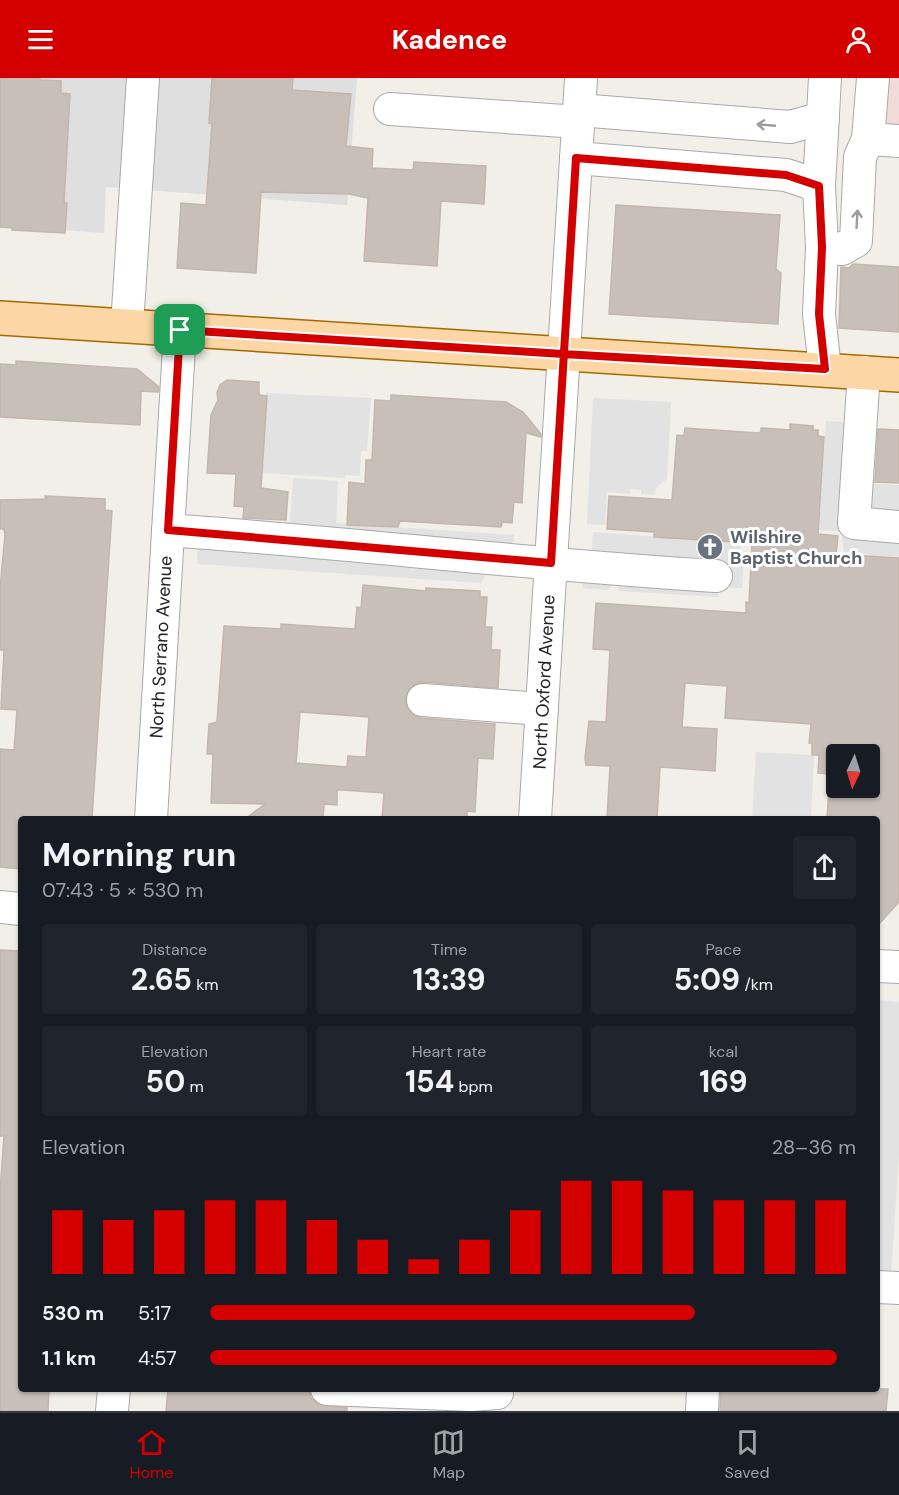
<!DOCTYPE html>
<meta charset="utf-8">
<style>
:root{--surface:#171b24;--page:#20242c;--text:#f1f3f6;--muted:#9ea1a6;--line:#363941;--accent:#d40000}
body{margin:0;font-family:"DM Sans",sans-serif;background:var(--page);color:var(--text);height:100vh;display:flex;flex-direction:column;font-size:22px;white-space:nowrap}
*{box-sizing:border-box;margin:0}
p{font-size:20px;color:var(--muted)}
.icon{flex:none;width:33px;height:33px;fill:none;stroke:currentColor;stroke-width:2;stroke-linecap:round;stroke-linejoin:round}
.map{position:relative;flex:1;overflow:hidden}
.side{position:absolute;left:18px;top:738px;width:862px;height:576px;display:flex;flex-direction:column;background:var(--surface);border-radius:6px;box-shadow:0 2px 4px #0004}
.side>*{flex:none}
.needle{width:39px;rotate:184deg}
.controls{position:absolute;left:826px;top:666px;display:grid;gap:12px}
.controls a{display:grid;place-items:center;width:54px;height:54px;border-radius:6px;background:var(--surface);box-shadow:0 2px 4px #0004;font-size:30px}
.pin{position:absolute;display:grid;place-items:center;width:51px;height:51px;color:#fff;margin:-26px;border-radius:12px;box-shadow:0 3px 9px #0006}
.round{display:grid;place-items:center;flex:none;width:63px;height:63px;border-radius:6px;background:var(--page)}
.headline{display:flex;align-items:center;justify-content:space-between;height:102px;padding:0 24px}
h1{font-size:33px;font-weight:700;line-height:45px}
.metrics{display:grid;grid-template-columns:repeat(3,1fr);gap:9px;height:102px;padding:6px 24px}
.metrics div{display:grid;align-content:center;border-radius:6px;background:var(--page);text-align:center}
.metrics b{font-size:30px;font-weight:700}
.metrics small{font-size:16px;font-weight:400}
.metrics p{font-size:16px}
.chart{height:168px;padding:12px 24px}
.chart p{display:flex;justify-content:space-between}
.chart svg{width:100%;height:108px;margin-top:6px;stroke:var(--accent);stroke-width:6}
ul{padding:0 24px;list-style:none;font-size:20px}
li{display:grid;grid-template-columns:96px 72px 1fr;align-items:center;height:45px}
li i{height:15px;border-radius:8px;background:var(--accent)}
header{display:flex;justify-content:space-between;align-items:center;height:78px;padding:0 24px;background:var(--accent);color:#fff;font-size:27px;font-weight:700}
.tabs{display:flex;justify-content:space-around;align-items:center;height:84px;border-top:2px solid var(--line);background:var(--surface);font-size:16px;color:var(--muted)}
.tabs a{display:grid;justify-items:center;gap:3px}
.tabs .current{color:var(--accent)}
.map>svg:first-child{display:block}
.residential{fill:#e0dfdf}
.commercial{fill:#f2dad9}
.parking{fill:#e2e2e2}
.building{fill:#c7bfb8;stroke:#c4b6ab;stroke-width:1.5;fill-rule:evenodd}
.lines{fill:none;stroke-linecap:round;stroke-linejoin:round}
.minor-casing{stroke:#a9a9a9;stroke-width:34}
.major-casing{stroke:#a06b00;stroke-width:36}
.minor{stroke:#fff;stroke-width:32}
.major{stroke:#fcd6a4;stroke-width:33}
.oneway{stroke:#9c9c9c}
.route-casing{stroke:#fff;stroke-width:12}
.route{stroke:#d40000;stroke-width:8}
.labels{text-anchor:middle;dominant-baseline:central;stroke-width:6;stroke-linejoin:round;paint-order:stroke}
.worship-label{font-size:18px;font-weight:bold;fill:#5b616d;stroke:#fff;text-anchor:start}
.street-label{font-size:18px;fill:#222;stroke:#fff}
</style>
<header><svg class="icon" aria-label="menu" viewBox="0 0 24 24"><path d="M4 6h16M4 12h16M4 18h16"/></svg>Kadence<svg class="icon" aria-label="person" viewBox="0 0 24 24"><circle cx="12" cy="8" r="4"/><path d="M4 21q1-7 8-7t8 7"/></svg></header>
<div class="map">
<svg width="899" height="1333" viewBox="0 0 899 1333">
<rect width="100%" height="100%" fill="#f2efe9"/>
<path class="residential" d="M0,0h357l-10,127 -241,-18 -2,46 -104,-7z"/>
<path class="commercial" d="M882,0h17v54l-20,-1z"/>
<g class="parking">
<path d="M266,315l105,5 -4,53h-6l-1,25 -14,-1 -1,3 -84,-5z"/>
<path d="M593,320l78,4 -4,77 -11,9 -1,7 -14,-1v-4l-11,-1v5l-23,-2 -2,33 -18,-1z"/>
<path d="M826,343l47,3 -5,59 31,2v72l-55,-4 -3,-21 -22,-2z"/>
<path d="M293,400l45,3 -2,42 178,12 -2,30 -21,-1 -10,19 -284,-19 3,-47 90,5z"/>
<path d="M593,454l148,11 -1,17h4l-2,28 -23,-1 -1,10 -100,-6 2,-8 -3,-1 -10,8 -24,-2 3,-28h5z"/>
<path d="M756,674l58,3 -3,64h-59z"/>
<path d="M878,922l21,2v155l-10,146h-11z"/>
</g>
<g class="building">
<path d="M0,0h40v2l21,1v12l9,1 -6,109h3l-2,30 -53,-3 1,-2 -13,-1z"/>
<path d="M212,0h81l-1,12 59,4 -5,52 27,3 -1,19 41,2 1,-8 72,4 -2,38 -43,-3 -4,65 -73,-5 4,-63 -19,-4 -88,-2 -5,81 -79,-5 4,-65 25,2 6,-81 -3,-1z"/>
<path d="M616,127l164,10 -4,54 5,4 -3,51 -169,-10z"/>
<path d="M853,186l46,3v65l-60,-4 2,-61 8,1z"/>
<path d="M16,283l121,8 22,18 -1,5 -17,-1 -1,34 -140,-8v-53l16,1z"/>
<path d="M227,302l32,2v13l8,1 -6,92 27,4 -2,28 -43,-2 1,-11 -10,-1 2,-32 -29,-1 4,-58 7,-15 -1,-7 3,-8z"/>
<path d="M391,317l115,7 17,10 18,22v3l-15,-4 -4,70 -8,-1 -2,21 -10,-1 -1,5 -101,-6 -2,6 -51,-2 2,-43 16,2 1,-24h6l3,-60 16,1z"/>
<path d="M790,346l23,2v4h5v6l6,1 -6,97 20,2 -2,18 63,4v333l-1,12 -20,22v-106h-51l3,-45 -12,-1 1,-18h-7v-12h-3l2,-19 -86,-6 2,-32 -42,-3 -3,44 35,2 -2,42 -55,-4 -3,52h-50l3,-53 -24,-1 -1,-7 4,-37 17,1 4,-72 -17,-1 3,-46 150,10v-11l3,1 3,-60 -98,-6v-5l-47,-3 2,-33 63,4 5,-65 7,1 1,-8 73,5 3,-1v-4l29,2zM837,676h33v34h-33z"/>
<path d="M878,351l21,1v53l-24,-1z"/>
<path d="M45,418l60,3v11l7,1 -20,308h-71v50l-21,-2v-118l14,1 3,-40 -16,-1 3,-59h-4v-62l5,-53 -1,-6h-4v-29l46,-1z"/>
<path d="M363,507l63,6v-3l54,3v6h7l-2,30h7l-1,23h9l-2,38 -74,-6 -8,2 -7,5 -4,10 2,8 5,7 9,4 74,6 -2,35 -15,-1 -3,54 -8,-1v8h-85l2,-26 -41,-3h-6v15l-13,-1 -1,15h-78l20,-15 -54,-1 2,-49h-6l2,-30 8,-2 7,-96 57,3v-5l74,5 2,-22 4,1zM300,634l69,5 -3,40 -18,-1 -1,11 -51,-4z"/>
<path d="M0,872l21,1v438h28l-1,22h-48v-219l4,-56h-4z"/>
<path d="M168,1311h141l2,9 7,6 29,4v3h-181z"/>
<path d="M721,1311h167l-2,22h-166z"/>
</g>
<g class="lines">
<defs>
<g id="minor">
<path d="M390,31l188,13"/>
<path d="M579,32l211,17 33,-9"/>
<path d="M868,61l31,2"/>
<path d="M576,80l210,17 33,11"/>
<path d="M822,169l20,2 14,-8 4,-84 8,-18 5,-61"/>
<path d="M127,248l16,-248"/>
<path d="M825,291l-6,-55 3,-67 -3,-61 6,-108"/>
<path d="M864,294l-10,151 45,4"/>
<path d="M168,452c183,13 365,35 548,46"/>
<path d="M423,622l119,9"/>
<path d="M151,741l29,-489"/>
<path d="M535,741l46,-741"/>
<path d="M0,829l21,2"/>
<path d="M878,888l21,1"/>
<path d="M878,1209l21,1"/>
<path d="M327,1311l144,6 26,-2"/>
<path d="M112,1333l2,-22"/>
<path d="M702,1333l1,-22"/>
</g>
<path id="major" d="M0,240l899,57"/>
</defs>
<use href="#minor" class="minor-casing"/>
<use href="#major" class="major-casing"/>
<use href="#minor" class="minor"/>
<use href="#major" class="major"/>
</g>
<defs><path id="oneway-shaft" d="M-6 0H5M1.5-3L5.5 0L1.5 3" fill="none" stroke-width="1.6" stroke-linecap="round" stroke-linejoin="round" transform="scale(1.5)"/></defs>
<g class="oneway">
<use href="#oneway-shaft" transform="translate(766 47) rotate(-175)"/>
<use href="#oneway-shaft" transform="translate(857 141) rotate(-87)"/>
</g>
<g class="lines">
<defs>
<path id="route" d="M180,252l-12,200 383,33c8,-135 16,-270 25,-405l210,17 33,11 3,61 -3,67 6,55 -262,-15 -383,-24"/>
</defs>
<use href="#route" class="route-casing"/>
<use href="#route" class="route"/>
</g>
<defs>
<symbol id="church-disc" viewBox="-11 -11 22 22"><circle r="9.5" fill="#6b7280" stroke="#fff"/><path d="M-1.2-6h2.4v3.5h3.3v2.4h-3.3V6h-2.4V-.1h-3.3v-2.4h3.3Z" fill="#fff"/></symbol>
</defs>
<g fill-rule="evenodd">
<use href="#church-disc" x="695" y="454" width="30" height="30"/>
</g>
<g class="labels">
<g class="worship-label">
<text x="730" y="459">Wilshire<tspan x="730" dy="21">Baptist Church</tspan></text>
</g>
<g class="street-label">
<text transform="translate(161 569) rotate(-87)">North Serrano Avenue</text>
<text transform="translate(544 604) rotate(-87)">North Oxford Avenue</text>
</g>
</g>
</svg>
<div class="controls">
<a><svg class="needle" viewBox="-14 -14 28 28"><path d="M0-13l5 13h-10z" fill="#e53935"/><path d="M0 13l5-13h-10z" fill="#9ea1a6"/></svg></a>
</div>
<div class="pin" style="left:180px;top:252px;background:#1e9e55"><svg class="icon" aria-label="arrive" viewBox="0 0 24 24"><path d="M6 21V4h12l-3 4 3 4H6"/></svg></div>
<section class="side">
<div class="headline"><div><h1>Morning run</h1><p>07:43 · 5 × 530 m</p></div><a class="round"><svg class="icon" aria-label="share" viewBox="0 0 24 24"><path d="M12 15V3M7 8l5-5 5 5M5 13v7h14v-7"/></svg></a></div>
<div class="metrics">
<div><p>Distance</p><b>2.65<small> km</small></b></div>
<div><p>Time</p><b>13:39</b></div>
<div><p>Pace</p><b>5:09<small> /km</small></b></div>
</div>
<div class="metrics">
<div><p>Elevation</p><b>50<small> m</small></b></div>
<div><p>Heart rate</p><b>154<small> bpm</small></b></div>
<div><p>kcal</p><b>169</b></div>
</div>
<div class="chart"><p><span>Elevation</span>28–36 m</p>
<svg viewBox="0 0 160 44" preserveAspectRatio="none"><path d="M5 44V18M15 44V22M25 44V18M35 44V14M45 44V14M55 44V22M65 44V30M75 44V38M85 44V30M95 44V18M105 44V6M115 44V6M125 44V10M135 44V14M145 44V14M155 44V14"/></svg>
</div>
<ul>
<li><b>530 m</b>5:17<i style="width:75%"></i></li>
<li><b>1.1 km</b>4:57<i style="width:97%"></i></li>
</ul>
</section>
</div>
<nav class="tabs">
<a class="current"><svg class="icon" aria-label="home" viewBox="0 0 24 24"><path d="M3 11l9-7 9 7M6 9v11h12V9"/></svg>Home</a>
<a><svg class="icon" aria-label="map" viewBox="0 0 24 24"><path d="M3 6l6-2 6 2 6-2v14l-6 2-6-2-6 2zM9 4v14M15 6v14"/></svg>Map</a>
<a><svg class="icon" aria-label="saved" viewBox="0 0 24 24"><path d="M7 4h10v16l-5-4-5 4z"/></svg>Saved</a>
</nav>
